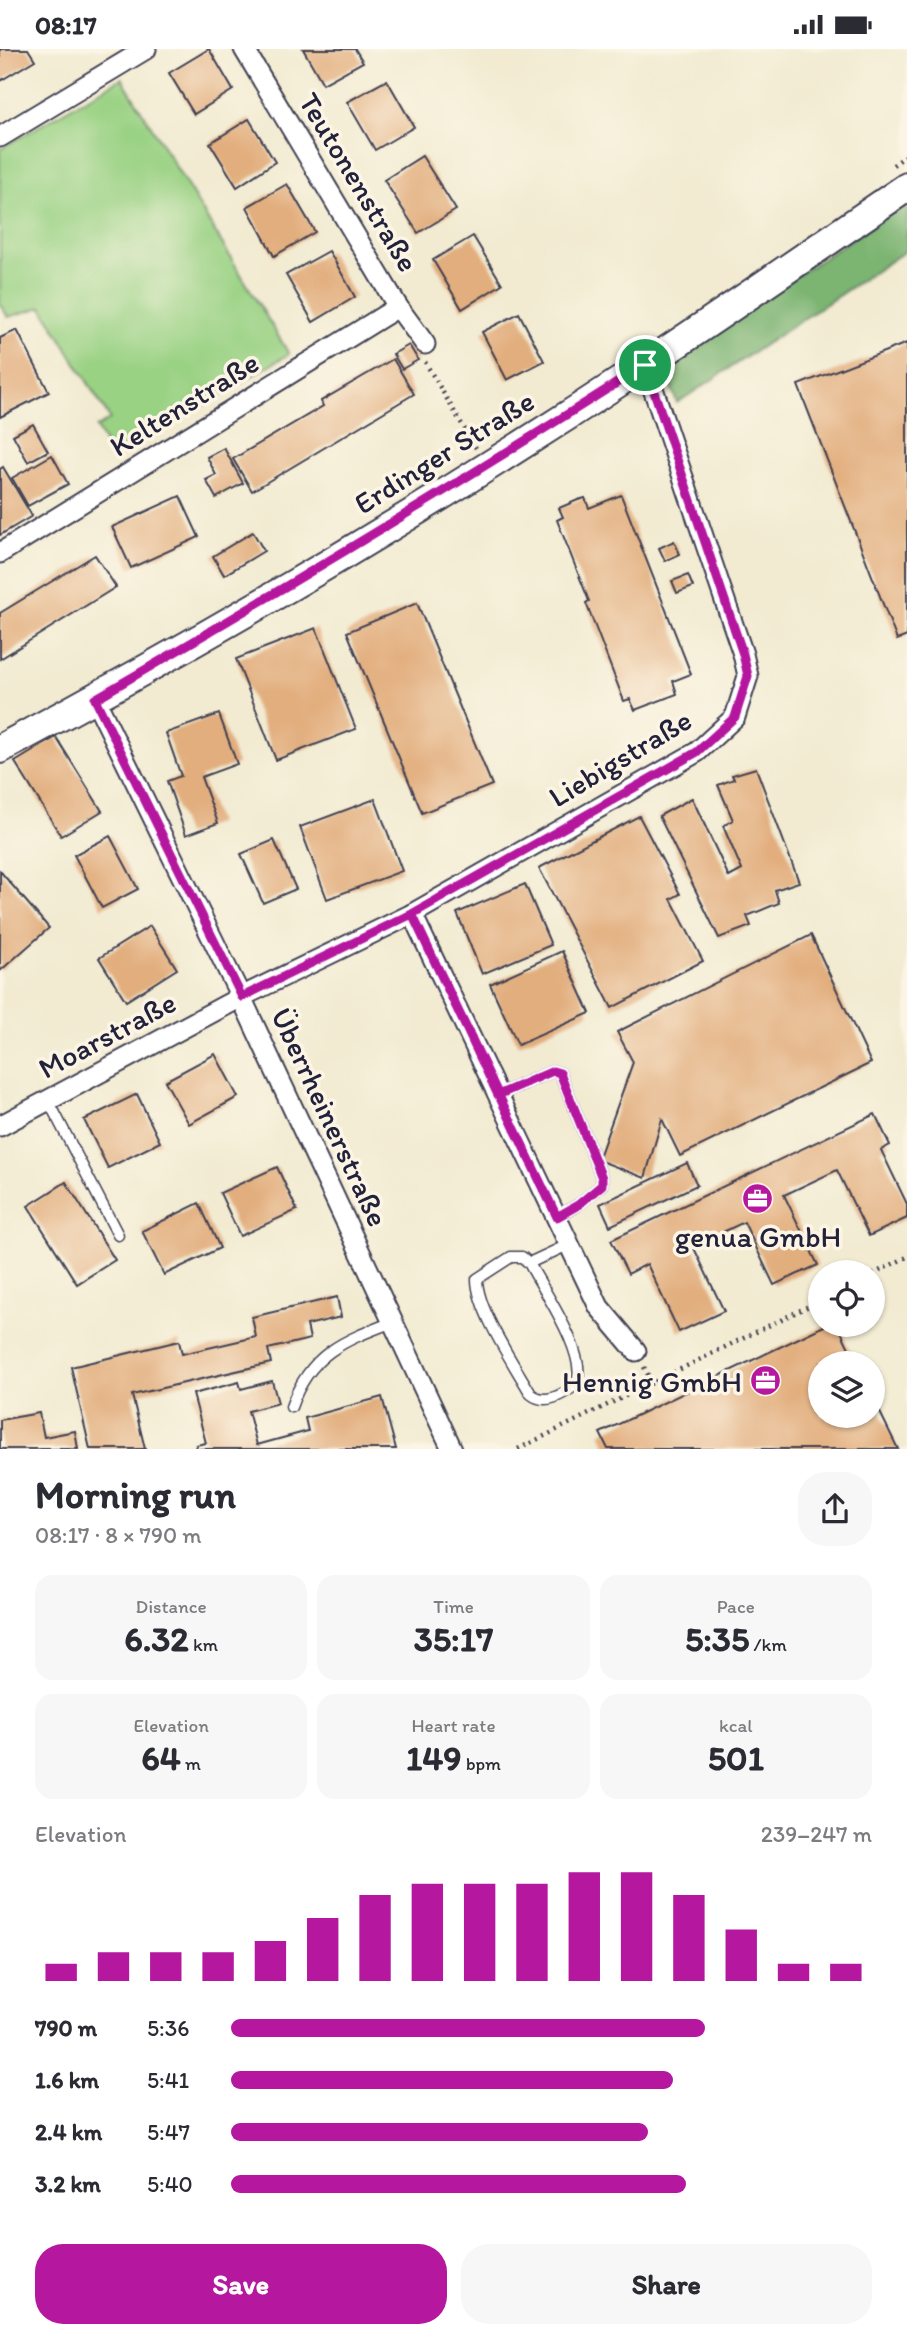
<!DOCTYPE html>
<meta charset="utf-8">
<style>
:root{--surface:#fff;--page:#f7f7f7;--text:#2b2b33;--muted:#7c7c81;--accent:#b5179e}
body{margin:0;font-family:Itim,sans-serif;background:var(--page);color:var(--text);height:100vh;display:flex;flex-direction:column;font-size:26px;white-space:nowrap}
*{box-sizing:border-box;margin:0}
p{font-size:23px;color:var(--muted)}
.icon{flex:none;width:38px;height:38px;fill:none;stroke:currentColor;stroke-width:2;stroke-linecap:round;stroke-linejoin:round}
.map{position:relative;height:1400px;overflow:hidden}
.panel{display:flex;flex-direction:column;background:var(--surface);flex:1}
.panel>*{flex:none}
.controls{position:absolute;left:808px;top:1211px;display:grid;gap:14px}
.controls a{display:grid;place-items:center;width:77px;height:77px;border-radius:50%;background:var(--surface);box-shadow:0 2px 5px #0004;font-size:35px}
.pin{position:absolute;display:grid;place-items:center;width:60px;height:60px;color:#fff;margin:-30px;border:4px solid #fff;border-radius:50%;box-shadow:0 2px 7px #0007}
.round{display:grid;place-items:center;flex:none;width:74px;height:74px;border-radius:28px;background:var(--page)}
.summary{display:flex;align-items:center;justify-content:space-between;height:119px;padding:0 35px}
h1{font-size:38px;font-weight:700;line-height:52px}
.metrics{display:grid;grid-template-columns:repeat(3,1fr);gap:10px;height:119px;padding:7px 35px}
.metrics div{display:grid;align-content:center;border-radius:18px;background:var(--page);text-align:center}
.metrics b{font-size:35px;font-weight:700}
.metrics small{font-size:19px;font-weight:400}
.metrics p{font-size:19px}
.chart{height:196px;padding:14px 35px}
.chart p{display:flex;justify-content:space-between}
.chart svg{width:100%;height:126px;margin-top:7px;stroke:var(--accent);stroke-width:6}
.action{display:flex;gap:14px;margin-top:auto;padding:14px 35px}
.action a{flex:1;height:80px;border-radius:28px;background:var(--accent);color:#fff;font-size:28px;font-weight:700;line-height:80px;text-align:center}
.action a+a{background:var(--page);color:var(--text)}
ul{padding:0 35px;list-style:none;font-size:23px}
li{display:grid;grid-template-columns:112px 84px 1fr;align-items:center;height:52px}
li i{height:18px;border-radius:9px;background:var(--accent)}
.status{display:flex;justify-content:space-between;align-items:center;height:49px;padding:0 35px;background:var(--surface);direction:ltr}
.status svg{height:19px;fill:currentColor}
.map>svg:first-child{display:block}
.green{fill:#9ad284;stroke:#5e7a60;stroke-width:2}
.forest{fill:#7bb472;stroke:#4e6b56;stroke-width:2}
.building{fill:#e2ae7e}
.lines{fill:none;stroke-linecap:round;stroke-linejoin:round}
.lane-casing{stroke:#414052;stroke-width:13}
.street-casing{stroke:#414052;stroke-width:23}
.secondary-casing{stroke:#414052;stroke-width:32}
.path{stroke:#414052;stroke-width:4.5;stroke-dasharray:2 5;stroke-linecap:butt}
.lane{stroke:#fff;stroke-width:10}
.street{stroke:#fff;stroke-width:19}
.secondary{stroke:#fff;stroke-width:28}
.route-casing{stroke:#fff;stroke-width:14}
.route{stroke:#b5179e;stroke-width:9}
.labels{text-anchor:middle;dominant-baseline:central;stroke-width:7;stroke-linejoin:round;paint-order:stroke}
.street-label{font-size:30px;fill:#22223b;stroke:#fcf5e5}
.poi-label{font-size:30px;fill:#22223b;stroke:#fcf5e5}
</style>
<div class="status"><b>08:17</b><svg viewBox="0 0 49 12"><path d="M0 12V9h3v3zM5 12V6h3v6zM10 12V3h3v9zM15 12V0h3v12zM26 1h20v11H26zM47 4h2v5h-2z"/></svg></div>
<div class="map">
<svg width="907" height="1400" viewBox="0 0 907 1400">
<rect width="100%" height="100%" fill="#fcf5e5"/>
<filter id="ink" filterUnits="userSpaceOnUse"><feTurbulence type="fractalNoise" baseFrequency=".0143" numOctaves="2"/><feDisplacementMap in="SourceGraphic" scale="14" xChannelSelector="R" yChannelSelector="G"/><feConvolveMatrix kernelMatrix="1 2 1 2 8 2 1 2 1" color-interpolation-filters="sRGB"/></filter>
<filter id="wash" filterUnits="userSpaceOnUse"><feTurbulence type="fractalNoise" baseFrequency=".00686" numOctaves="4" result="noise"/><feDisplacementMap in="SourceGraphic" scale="28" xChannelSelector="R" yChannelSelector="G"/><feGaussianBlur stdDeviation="1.57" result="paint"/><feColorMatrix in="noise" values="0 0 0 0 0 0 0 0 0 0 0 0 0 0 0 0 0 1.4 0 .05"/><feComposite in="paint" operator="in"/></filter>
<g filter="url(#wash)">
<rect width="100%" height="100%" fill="#f2ebd2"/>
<path class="green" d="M122,29l167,276 -175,104 -18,-30 14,-9 -68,-112 -34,10 -8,-13v-155z"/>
<path class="forest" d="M907,153v48l-230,153 -14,-38z"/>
<g id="blocks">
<g class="building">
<path d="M0,0h28l7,11 -35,21z"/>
<path d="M209,0l24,41 -39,24 -25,-41z"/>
<path d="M303,0h52l8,13 -40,22z"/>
<path d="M387,31l27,47 -39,23 -28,-48z"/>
<path d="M249,70l26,43 -38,25 -27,-44z"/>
<path d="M422,107l34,54 -38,23 -34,-53z"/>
<path d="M287,135l28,48 -41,24 -27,-49z"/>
<path d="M473,187l29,48 -40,25 -29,-49z"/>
<path d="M329,202l26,46 -42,25 -27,-47z"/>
<path d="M519,264l25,48 -37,19 -25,-48z"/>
<path d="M17,281l32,62 -49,25v-79z"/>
<path d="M907,294v293l-10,4 -99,-255z"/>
<path d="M409,296l9,15 -16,9 -9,-15z"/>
<path d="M393,310l21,35 -162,97 -19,-32 90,-53 -2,-5z"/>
<path d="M33,375l15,27 -20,11 -15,-27z"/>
<path d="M224,399l19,35 -27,15 -10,-18 10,-5 -9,-18z"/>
<path d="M52,406l16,29 -40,22 -16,-28z"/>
<path d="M3,418l29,49 -32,19v-66z"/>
<path d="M621,446l70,179 -18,7 4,13 -42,16 -5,-11 -6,2 -38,-98 3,-2 -32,-81 6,-3 -4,-9 19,-8 7,-2 4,10z"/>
<path d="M180,447l19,41 -68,31 -19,-41z"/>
<path d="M253,483l11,19 -40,24 -11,-19z"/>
<path d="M674,492l6,13 -15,7 -6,-13z"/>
<path d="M95,506l21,32 -116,72v-46z"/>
<path d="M688,526l5,12 -16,6 -5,-12z"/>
<path d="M417,554l75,182 -70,28 -75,-181z"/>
<path d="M316,579l40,101 -80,31 -40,-101z"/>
<path d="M219,665l18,50 -36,13 17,46 -32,12 -19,-54 14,-5 -15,-43z"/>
<path d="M56,688l46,74 -41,25 -46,-74z"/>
<path d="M756,719l43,114 -24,8 4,13 -32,13 4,10 -32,12 -60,-122 33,-18 37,79 13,-7 -19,-44 10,-6 -15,-35 16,-6 -2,-4z"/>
<path d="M375,750l27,72 -75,28 -27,-72z"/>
<path d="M639,767l41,78 -9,5 32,62 -91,47 -73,-140z"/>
<path d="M110,787l28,53 -36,19 -28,-53z"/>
<path d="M274,791l22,49 -33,14 -22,-49z"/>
<path d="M0,822l49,57 -49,43z"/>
<path d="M525,835l26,61 -69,29 -25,-61z"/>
<path d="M150,877l27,43 -51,32 -27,-43z"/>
<path d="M811,886l60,128 -191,93 -18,-37 -17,59 -47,-18 35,-98 -16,-30z"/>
<path d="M562,902l28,62 -72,32 -28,-61z"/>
<path d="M215,1005l23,43 -49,27 -24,-43z"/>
<path d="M137,1045l23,48 -52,26 -24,-48z"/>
<path d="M875,1065l15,31 -9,5 26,54v14l-38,18 -32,-66 -53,25 34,70 -44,20 -30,-63 -51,24 31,65 -45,21 -32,-68 -19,10 -17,-34z"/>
<path d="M687,1114l10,22 -87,41 -10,-22z"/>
<path d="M277,1118l20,43 -57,26 -20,-43z"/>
<path d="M66,1133l49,78 -38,24 -49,-78z"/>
<path d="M199,1154l21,45 -56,27 -22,-44z"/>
<path d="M337,1248l4,20 -34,8 3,14 -42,10 3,14 -139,32 13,54h-55l-19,-82 108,-26 3,13 74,-17 -4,-20z"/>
<path d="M826,1276h12l18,38h-35v53h52v-18l25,51h-290l-8,-16z"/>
<path d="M272,1332l6,22 -30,8 9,34 51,-14 -3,-13 77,-21 14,52h-199l-1,-4 10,-2 -13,-49 46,-12 2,7z"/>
<path d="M39,1364l5,24 31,-6 3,18h-78v-29z"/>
</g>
</g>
</g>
<g filter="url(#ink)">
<use href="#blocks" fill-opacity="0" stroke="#414052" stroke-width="2"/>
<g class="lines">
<defs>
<g id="lane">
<path d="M498,1046l55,-24 7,2 42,105v7l-24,20 -21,12"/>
<path d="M48,1051l70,135"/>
<path d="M529,1214c14,27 61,94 47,122 -13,9 -30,21 -45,9 -16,-28 -54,-84 -54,-115l34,-22h11l7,6 41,-19"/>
<path d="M291,1358c19,-54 52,-66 102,-85"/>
</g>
<g id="street">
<path d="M244,0l154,258 27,37"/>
<path d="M0,88l146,-88"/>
<path d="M0,504l398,-246"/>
<path d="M95,650l146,298 211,452"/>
<path d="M412,865l187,393 37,44"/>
<path d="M0,1077l241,-129 171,-83 285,-162 38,-35 13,-41 -5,-22 -98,-289"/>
</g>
<path id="secondary" d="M0,700c221,-118 437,-246 645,-384 88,-58 175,-119 262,-178"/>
</defs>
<use href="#lane" class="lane-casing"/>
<use href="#street" class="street-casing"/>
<use href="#secondary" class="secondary-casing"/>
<g class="path">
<path d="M893,116l14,-10"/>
<path d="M425,313l51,86"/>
<path d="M873,1225l34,-17"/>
<path d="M644,1318l8,16 169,-83"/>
<path d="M518,1400l134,-66"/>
</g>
<use href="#lane" class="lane"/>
<use href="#street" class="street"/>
<use href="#secondary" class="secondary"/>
</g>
</g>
<g class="lines" filter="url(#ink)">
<defs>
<path id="route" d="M645,316l98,289 5,22 -13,41 -38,35 -285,162c48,101 96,202 145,303l21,-12 24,-20v-7l-42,-105 -7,-2 -55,24 -86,-181 -170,83 -147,-298c185,-108 369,-218 550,-334"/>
</defs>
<use href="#route" class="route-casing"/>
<use href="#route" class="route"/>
</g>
<defs>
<symbol id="office-disc" viewBox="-11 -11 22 22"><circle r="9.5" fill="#b5179e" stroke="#fcf5e5"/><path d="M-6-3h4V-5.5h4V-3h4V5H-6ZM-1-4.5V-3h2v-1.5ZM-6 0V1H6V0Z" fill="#fff"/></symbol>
</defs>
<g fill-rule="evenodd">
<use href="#office-disc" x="740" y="1132" width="35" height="35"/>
<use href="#office-disc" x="748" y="1314" width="35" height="35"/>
</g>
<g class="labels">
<g class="street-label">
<text transform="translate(359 133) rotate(59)">Teutonenstraße</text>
<text transform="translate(184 355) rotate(-32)">Keltenstraße</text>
<text transform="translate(444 403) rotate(-32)">Erdinger Straße</text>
<text transform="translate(620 709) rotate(-31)">Liebigstraße</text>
<text transform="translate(107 986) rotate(-28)">Moarstraße</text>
<text transform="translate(330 1068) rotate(65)">Überrheinerstraße</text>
</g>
<g class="poi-label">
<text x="758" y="1187">genua GmbH</text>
<text x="742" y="1332" text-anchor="end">Hennig GmbH</text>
</g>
</g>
</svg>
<div class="controls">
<a><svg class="icon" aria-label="locate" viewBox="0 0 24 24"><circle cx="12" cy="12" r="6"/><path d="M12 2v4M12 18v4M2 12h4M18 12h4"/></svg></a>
<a><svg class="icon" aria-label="layers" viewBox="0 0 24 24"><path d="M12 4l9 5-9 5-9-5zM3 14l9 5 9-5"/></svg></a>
</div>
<div class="pin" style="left:645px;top:316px;background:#1e9e55"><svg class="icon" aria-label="arrive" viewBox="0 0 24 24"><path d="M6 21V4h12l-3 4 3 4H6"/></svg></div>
</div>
<section class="panel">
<div class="summary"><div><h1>Morning run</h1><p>08:17 · 8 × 790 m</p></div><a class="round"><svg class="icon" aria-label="share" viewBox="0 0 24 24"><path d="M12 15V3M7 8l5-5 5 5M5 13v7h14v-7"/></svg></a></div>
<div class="metrics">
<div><p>Distance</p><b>6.32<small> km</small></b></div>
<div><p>Time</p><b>35:17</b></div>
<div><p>Pace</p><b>5:35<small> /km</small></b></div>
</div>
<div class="metrics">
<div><p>Elevation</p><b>64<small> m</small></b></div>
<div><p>Heart rate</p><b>149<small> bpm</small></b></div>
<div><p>kcal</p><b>501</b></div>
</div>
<div class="chart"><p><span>Elevation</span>239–247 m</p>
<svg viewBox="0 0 160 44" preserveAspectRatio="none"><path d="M5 44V38M15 44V34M25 44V34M35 44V34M45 44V30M55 44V22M65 44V14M75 44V10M85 44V10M95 44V10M105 44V6M115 44V6M125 44V14M135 44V26M145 44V38M155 44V38"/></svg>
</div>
<ul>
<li><b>790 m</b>5:36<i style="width:74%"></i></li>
<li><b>1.6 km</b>5:41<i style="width:69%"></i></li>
<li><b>2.4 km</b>5:47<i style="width:65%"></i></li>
<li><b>3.2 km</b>5:40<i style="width:71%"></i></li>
</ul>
<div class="action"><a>Save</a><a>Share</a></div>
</section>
